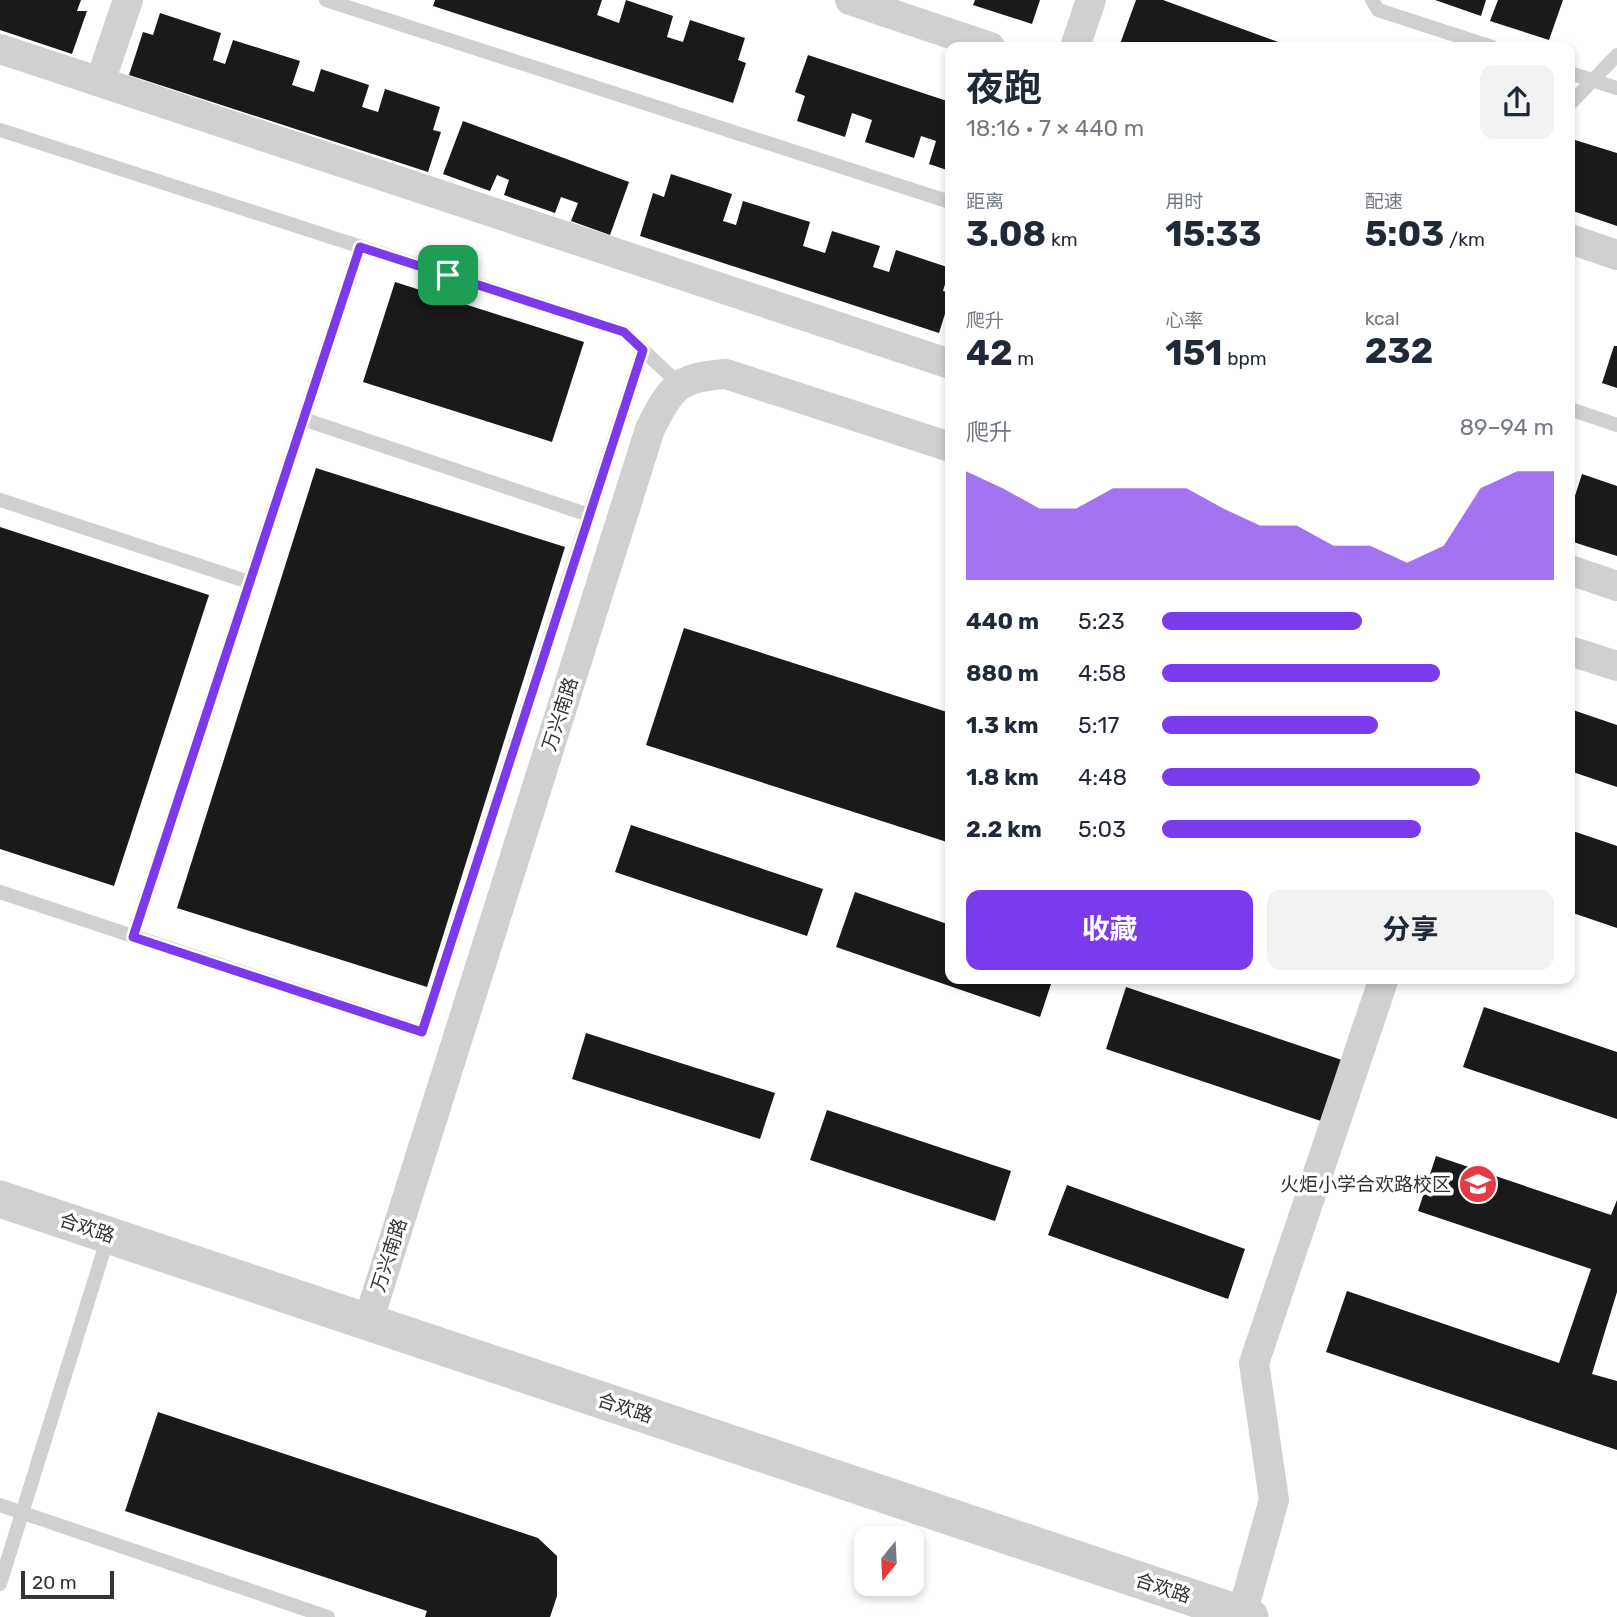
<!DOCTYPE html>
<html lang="zh">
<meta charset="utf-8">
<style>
:root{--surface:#fff;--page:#f2f2f3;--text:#1f2937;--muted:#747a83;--accent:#7c3aed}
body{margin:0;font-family:Rubik,"Noto Sans SC",sans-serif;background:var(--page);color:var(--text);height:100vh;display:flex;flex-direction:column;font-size:26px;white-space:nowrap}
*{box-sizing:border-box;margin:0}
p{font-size:23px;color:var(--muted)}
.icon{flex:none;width:38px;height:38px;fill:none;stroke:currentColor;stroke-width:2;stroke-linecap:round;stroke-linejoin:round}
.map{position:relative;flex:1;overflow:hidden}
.panel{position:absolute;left:945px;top:42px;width:630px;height:942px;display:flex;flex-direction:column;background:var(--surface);border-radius:14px;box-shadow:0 4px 10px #0003}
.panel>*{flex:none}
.needle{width:46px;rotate:198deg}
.controls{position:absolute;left:854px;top:1526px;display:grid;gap:14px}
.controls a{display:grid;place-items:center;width:70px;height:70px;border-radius:14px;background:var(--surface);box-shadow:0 4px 10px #0003;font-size:35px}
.scale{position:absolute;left:21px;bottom:18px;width:93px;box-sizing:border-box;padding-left:7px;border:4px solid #333;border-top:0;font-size:19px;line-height:24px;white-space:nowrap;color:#333;-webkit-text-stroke:5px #fff;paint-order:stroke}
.pin{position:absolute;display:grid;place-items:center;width:60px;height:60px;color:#fff;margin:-30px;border-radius:14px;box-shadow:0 4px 10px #0006}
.round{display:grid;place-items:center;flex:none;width:74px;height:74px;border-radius:14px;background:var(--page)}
.overview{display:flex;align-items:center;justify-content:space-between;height:119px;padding:0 21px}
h1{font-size:38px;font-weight:700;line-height:52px}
.stats{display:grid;grid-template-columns:repeat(3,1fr);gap:10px;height:119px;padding:7px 21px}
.stats div{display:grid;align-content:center}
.stats b{font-size:35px;font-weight:700}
.stats small{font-size:19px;font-weight:400}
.stats p{font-size:19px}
.chart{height:196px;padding:14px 21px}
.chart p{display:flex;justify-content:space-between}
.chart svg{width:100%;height:126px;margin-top:7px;fill:var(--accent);opacity:.7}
.cta{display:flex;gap:14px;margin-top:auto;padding:14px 21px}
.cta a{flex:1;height:80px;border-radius:14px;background:var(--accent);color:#fff;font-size:28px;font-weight:700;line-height:80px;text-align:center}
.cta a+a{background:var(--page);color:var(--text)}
ul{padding:0 21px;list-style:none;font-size:23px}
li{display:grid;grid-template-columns:112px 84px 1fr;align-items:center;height:52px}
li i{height:18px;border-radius:9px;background:var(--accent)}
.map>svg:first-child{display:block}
.building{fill:#1a1a1a}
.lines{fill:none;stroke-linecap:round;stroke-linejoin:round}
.service{stroke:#d0d0d0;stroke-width:14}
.minor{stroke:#d0d0d0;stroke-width:30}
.tertiary{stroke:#d0d0d0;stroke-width:37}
.route-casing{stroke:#fff;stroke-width:14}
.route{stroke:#7c3aed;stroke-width:9}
.labels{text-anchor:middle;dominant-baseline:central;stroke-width:7;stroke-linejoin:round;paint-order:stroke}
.street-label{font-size:19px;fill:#333;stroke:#fff}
.poi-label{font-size:19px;fill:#333;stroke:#fff;text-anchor:end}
</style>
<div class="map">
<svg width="1617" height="1617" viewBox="0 0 1617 1617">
<rect width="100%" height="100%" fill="#fff"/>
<g class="building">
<path d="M0,0h81l-4,11h10l-15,43 -72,-24z"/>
<path d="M435,0h167l-5,15 22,8 7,-23 47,16 -6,21 16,5 7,-22 55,18 -7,22 8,3 -13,40 -300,-97z"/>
<path d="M975,0h65l-8,24 -59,-19z"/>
<path d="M1136,0h27l129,47h-163l-9,-3z"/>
<path d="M1435,0h51l-5,16z"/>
<path d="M1498,0h65l-14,40 -59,-19z"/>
<path d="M160,13l61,20 -8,27 12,4 8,-24 67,21 -8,24 22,7 7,-23 48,16 -7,22 16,5 7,-23 55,18 -7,23 8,2 -13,40 -299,-97 14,-43 10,3z"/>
<path d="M808,55l142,47v69l-21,-7 7,-23 -15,-5 -7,22 -49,-16 7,-22 -20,-7 -7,24 -48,-16 8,-25 -10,-4z"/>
<path d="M463,121l166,61 -19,53 -39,-14 7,-18 -17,-6 -6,16 -51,-18 5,-15 -12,-5 -7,16 -47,-17z"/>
<path d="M1575,140l42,13v73l-47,-16v-55z"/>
<path d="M671,174l61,20 -9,27 13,4 7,-24 67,21 -7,24 22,7 7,-22 48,15 -7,21 16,5 7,-22 54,18 -7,23 7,2v5l-11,35 -299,-97 13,-43 11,4z"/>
<path d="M395,282l189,60 -32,100 -189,-60z"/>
<path d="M1614,346h3v42l-15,-5z"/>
<path d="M316,468l249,79 -138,440 -250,-79z"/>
<path d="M1582,474l35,12v70l-47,-15v-43l4,1z"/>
<path d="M0,527l209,68 -95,291 -114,-37z"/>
<path d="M684,628l266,85v130l-304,-98z"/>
<path d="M1570,709l47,16v62l-47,-16z"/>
<path d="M631,825l192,64 -16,47 -192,-64z"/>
<path d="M1570,830l47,16v82l-47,-16z"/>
<path d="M855,892l95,33v53h103l-13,39 -204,-70z"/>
<path d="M1126,987l216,73 -21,61 -215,-72z"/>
<path d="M1484,1007l133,45v67l-154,-52z"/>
<path d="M586,1033l189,60 -15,46 -188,-60z"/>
<path d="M827,1110l184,61 -16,50 -185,-61z"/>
<path d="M1436,1156l175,59 6,-15v92l-25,82 25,7v69l-291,-98 21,-61 212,72 32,-94 -173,-58z"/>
<path d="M1067,1185l178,64 -17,50 -180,-64z"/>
<path d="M158,1412l380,126 19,18v40l-7,21h-125l2,-6 -302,-100z"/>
</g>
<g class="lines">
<g class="service">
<path d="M326,0l624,202"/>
<path d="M1372,0l6,10 114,37"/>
<path d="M1570,73l47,15"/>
<path d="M1570,104l47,-49"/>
<path d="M0,130l624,202 56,53"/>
<path d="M1570,409l47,16"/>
<path d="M303,419l286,96 54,-165"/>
<path d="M0,500l249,82"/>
<path d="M0,892l422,140 167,-517"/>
<path d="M133,937l227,-690"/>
<path d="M0,1505l328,112"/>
<path d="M0,1584l108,-347"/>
</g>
<g class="minor">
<path d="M128,0l-28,82 850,282"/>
<path d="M850,0l140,47"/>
<path d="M1075,47l16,-47"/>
<path d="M0,49l100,33"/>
<path d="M1570,239l47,16"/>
<path d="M1570,570l47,16"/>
<path d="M1570,651l47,15"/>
<path d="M368,1322l282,-893c21,-42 28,-52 76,-55l224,73"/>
<path d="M1242,1614l32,-114 -20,-137 130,-385"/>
</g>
<path class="tertiary" d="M0,1199l1250,418"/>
</g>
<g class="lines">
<defs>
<path id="route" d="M360,247l264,85 19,18 -221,682 -289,-95z"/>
</defs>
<use href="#route" class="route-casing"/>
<use href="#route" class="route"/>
</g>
<defs>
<symbol id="school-disc" viewBox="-11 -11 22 22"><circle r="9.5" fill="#e63946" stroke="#fff"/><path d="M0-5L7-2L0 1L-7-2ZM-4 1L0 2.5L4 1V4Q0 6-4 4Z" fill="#fff"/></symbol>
</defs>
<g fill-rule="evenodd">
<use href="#school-disc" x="1456" y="1162" width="44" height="44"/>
</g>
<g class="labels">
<g class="street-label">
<text transform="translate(560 714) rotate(-72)">万兴南路</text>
<text transform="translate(87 1228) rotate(18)">合欢路</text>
<text transform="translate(389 1255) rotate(-72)">万兴南路</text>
<text transform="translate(625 1408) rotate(18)">合欢路</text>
<text transform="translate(1163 1588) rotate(18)">合欢路</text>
</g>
<g class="poi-label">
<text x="1451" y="1184">火炬小学合欢路校区</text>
</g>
</g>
</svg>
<div class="controls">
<a><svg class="needle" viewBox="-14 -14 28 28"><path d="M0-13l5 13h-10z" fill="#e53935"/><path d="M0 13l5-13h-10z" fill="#747a83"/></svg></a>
</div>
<div class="scale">20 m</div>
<div class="pin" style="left:448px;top:275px;background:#1e9e55"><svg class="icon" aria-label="arrive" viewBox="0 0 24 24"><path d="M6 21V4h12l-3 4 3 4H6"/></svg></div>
<section class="panel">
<div class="overview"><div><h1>夜跑</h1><p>18:16 · 7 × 440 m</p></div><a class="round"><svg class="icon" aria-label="share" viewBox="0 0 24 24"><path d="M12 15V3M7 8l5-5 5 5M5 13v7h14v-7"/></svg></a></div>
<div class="stats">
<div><p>距离</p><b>3.08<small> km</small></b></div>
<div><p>用时</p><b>15:33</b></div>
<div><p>配速</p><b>5:03<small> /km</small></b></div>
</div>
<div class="stats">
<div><p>爬升</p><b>42<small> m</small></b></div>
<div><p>心率</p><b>151<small> bpm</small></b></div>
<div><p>kcal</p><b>232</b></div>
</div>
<div class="chart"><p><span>爬升</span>89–94 m</p>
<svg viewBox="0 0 160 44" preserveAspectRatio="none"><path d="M0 44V6L10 12L20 19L30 19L40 12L50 12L60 12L70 19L80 25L90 25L100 32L110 32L120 38L130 32L140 12L150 6L160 6V44z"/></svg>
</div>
<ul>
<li><b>440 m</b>5:23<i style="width:51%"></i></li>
<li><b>880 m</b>4:58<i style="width:71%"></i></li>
<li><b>1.3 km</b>5:17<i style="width:55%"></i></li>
<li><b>1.8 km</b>4:48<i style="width:81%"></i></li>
<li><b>2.2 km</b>5:03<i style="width:66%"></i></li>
</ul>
<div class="cta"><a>收藏</a><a>分享</a></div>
</section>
</div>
